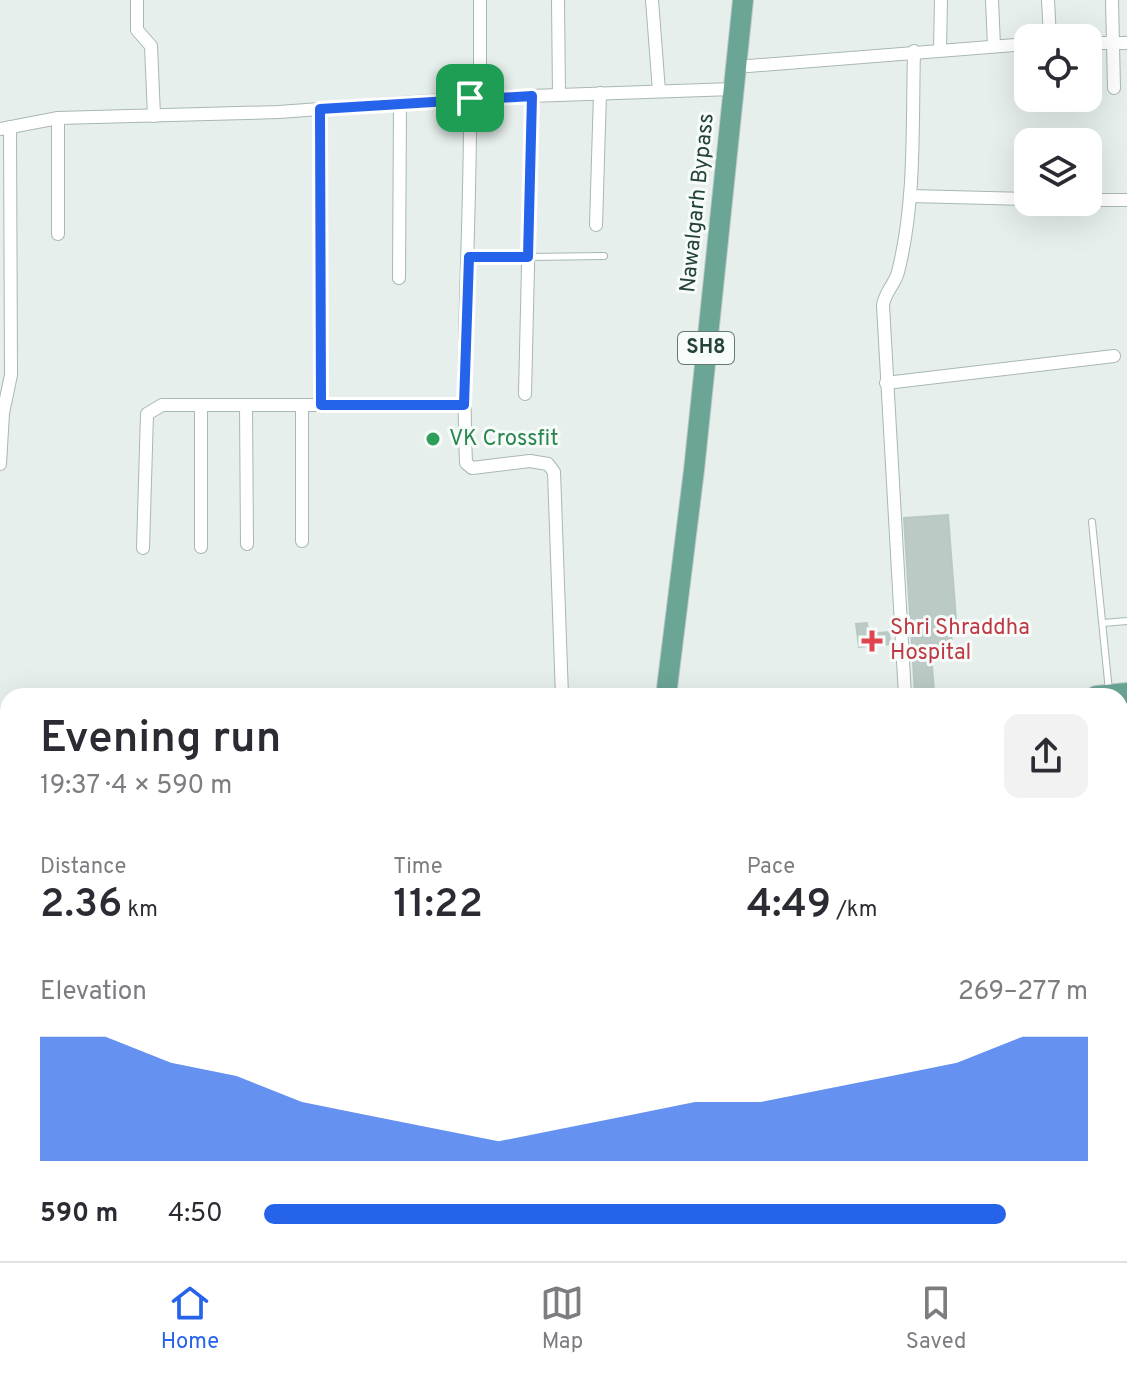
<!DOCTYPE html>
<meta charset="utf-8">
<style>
:root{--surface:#fff;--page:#f2f2f3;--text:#2b2b33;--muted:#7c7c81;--line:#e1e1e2;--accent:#2563eb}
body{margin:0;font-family:Overpass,sans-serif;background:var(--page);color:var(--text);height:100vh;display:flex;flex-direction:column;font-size:30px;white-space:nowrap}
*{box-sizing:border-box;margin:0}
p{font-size:26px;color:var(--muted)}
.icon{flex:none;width:44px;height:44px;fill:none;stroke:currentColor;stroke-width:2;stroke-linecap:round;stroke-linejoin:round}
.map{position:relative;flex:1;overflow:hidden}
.side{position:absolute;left:0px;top:688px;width:1128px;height:574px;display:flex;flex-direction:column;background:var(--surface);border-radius:24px 24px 0 0;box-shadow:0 8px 32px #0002}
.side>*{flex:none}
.buttons{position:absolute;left:1014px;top:24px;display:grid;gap:16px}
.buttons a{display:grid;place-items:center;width:88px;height:88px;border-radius:16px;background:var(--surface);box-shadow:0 8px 32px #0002;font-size:40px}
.pin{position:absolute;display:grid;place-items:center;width:68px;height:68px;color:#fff;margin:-34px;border-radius:16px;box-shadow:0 4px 12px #0006}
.round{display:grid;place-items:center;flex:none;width:84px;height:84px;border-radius:16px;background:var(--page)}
.overview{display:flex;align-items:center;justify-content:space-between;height:136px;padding:0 40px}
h1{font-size:44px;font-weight:600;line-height:60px}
.figures{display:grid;grid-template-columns:repeat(3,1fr);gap:12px;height:136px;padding:8px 40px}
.figures div{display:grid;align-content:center}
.figures b{font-size:40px;font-weight:600}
.figures small{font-size:22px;font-weight:400}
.figures p{font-size:22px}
.chart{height:224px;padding:16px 40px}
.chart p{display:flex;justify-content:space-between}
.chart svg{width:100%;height:144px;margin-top:8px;fill:var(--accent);opacity:.7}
ul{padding:0 40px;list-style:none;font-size:26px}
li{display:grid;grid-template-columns:128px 96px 1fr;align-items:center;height:60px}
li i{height:20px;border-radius:10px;background:var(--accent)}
.tab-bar{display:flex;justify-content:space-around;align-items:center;height:112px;border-top:2px solid var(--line);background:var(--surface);font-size:22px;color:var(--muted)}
.tab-bar a{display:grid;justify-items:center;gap:4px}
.tab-bar .on{color:var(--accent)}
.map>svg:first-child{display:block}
.building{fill:#bbcac4;stroke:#b8c9c2;stroke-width:2}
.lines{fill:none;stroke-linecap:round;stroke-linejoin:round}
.service-casing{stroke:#a8b8b2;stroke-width:8}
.minor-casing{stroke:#a8b8b2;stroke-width:14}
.primary-casing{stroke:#c2cac8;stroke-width:22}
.service{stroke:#fff;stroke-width:6}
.minor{stroke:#fff;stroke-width:12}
.primary{stroke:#6aa596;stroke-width:20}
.route-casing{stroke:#fff;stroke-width:16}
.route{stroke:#2563eb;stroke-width:10}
.leisure-dot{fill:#2e9e5b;stroke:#f7fbf9;stroke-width:3}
.health-dot{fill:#e0444e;stroke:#f7fbf9;stroke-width:3}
.labels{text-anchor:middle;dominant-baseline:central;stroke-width:6;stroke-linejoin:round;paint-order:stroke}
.shield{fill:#f7fbf9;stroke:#637a73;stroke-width:2}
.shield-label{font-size:20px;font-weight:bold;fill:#24423a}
.street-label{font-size:22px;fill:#24423a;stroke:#f7fbf9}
.leisure-label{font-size:22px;fill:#27864d;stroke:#f7fbf9;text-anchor:start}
.health-label{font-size:22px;fill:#be3a42;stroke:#f7fbf9;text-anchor:start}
</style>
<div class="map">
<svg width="1127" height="1261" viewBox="0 0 1127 1261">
<rect width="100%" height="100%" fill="#e6efeb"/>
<g class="building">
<path d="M948,515l9,117 -6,1 2,20 -22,1 3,38 -19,2 -11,-176z"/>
<path d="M867,623l1,11 21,-2 1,12 -31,3 -3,-23z"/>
</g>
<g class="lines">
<defs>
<g id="service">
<path d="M528,257l76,-1"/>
<path d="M1092,522l17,169"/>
<path d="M1103,623l24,-2"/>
</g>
<g id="minor">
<path d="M137,0v30l14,16 3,70"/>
<path d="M480,0v98"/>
<path d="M558,0l1,95"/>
<path d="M652,0l7,91"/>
<path d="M992,0l2,46"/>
<path d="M1048,0l2,38"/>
<path d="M1112,0l2,88"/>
<path d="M1088,43h39"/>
<path d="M940,49l1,-49"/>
<path d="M748,66l280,-22"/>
<path d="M470,98c1,122 -9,243 -4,365l6,5 58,-7 18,3 6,8 8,224"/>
<path d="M320,109l1,296"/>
<path d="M58,118v116"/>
<path d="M0,129l58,-11 221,-6 191,-14 263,-9"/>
<path d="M910,196l118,3"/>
<path d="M1088,200h39"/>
<path d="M596,225l4,-132"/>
<path d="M469,257h59"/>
<path d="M399,278l1,-175"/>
<path d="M886,383l228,-27"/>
<path d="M525,394l7,-298"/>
<path d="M201,405v142"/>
<path d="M246,405l1,139"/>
<path d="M302,405v136"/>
<path d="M0,464l3,-51 8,-38 -1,-248"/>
<path d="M143,548l4,-134 15,-9h302"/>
<path d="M905,696l-22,-391c2,-13 12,-21 15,-33 18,-71 14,-148 16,-221"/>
<path d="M1120,1089l4,-103"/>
<path d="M1120,1131l7,8"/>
<path d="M271,1254v7"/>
<path d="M344,1254l1,7"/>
<path d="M1049,1254v7"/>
<path d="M841,1261l1,-7"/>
<path d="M964,1261v-7"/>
</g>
<g id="primary">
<path d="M666,696l28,-226 49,-470"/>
<path d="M1096,696l31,-3"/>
<path d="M0,834l8,-1"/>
<path d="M601,1261l1,-7"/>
<path d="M616,1261l1,-7"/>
</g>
</defs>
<use href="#service" class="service-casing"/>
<use href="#minor" class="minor-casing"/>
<use href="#primary" class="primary-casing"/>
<use href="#service" class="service"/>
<use href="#minor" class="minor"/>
<use href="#primary" class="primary"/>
</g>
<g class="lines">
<defs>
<path id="route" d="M532,96l-4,161h-59l-5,148h-143l-1,-296z"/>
</defs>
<use href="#route" class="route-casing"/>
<use href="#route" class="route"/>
</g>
<circle class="leisure-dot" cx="433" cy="439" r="8"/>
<path class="health-dot" d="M868 629h8v8h8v8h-8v8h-8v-8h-8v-8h8z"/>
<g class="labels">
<rect class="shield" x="678" y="332" width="56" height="32" rx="6"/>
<g class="shield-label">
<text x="706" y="348">SH8</text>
</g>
<g class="street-label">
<text transform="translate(698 203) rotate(-84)">Nawalgarh Bypass</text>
</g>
<g class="leisure-label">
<text x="449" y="439">VK Crossfit</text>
</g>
<g class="health-label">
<text x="890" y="628">Shri Shraddha<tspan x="890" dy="25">Hospital</tspan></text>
</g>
</g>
</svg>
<div class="buttons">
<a><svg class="icon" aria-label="locate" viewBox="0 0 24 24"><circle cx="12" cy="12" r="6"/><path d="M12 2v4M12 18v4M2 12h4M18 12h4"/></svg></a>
<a><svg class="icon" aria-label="layers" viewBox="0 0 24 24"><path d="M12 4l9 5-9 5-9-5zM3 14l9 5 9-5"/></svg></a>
</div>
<div class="pin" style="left:470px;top:98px;background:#1e9e55"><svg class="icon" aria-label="arrive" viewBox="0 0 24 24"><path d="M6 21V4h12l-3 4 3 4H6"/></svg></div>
<section class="side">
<div class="overview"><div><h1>Evening run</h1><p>19:37 · 4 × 590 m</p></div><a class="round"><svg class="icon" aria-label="share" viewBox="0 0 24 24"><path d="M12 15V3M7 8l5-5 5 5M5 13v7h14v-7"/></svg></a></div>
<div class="figures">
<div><p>Distance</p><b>2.36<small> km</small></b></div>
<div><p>Time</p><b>11:22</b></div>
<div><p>Pace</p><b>4:49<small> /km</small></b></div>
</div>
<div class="chart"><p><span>Elevation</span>269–277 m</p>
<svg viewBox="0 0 160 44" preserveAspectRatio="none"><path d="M0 44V6L10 6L20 14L30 18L40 26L50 30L60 34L70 38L80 34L90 30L100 26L110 26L120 22L130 18L140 14L150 6L160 6V44z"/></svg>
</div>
<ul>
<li><b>590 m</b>4:50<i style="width:90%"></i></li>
</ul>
</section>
</div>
<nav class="tab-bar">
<a class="on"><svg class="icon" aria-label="home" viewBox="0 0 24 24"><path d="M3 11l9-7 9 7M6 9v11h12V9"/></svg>Home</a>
<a><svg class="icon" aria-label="map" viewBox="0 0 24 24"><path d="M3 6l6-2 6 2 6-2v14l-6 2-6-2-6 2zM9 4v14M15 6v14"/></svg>Map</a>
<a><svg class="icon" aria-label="saved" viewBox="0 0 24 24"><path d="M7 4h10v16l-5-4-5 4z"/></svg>Saved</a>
</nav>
